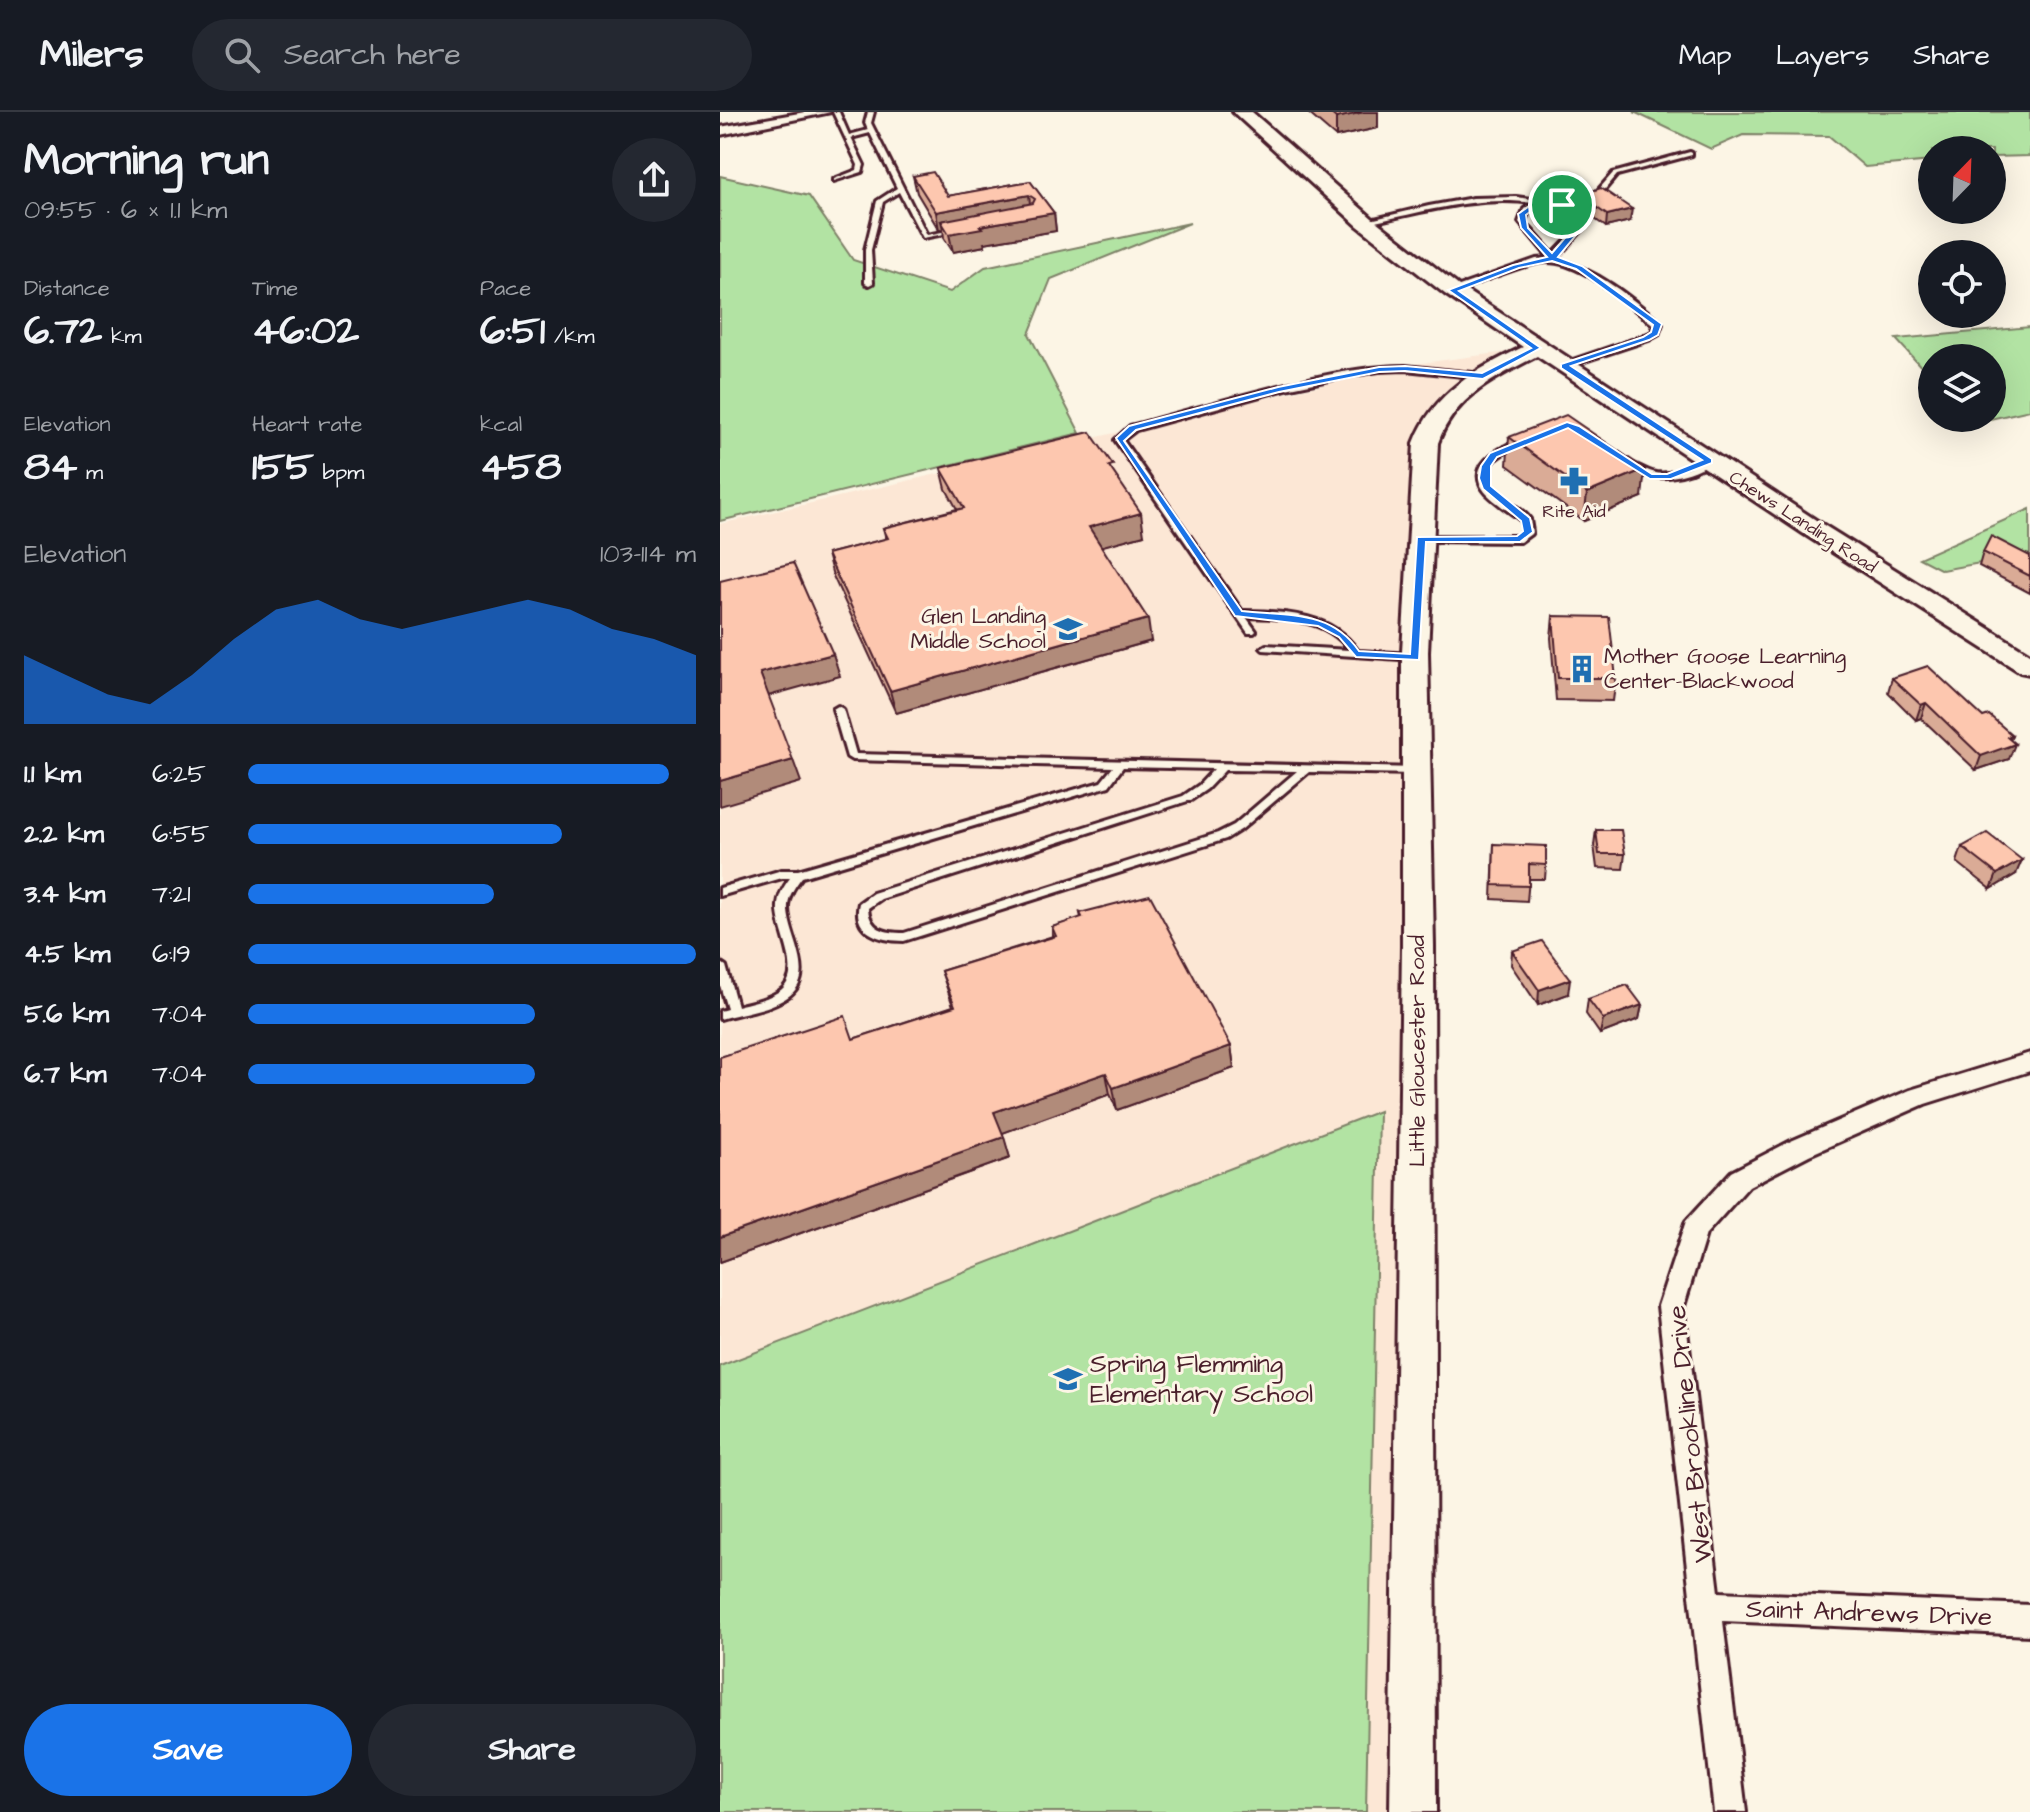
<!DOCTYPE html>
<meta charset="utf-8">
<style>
:root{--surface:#171b24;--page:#242831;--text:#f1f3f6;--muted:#9ea1a6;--line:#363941;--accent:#1a73e8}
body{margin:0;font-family:"Architects Daughter",sans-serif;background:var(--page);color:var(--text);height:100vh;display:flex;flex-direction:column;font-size:30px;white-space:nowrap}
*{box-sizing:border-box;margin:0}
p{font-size:26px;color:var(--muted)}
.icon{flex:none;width:44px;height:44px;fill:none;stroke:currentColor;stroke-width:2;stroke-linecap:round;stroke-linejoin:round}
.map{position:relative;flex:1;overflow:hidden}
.panel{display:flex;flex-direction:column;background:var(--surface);width:720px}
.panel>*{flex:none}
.needle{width:52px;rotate:23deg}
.fabs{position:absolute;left:1198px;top:24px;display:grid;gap:16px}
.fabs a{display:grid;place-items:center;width:88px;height:88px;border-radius:50%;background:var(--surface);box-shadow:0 8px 32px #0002;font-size:40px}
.pin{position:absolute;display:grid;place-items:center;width:68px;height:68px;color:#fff;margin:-34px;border:4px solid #fff;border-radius:50%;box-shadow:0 2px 8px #0007}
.round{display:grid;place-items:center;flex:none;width:84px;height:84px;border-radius:42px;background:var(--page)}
.summary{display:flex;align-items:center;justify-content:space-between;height:136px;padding:0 24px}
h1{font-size:44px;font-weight:800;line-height:60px}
.metrics{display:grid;grid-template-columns:repeat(3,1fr);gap:12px;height:136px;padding:8px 24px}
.metrics div{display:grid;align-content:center}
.metrics b{font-size:40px;font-weight:800}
.metrics small{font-size:22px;font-weight:400}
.metrics p{font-size:22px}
.chart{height:224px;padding:16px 24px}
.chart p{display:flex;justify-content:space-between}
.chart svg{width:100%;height:144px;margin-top:8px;fill:var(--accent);opacity:.7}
.action{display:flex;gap:16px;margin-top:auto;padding:16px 24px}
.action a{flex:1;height:92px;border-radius:48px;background:var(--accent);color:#fff;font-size:32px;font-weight:800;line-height:92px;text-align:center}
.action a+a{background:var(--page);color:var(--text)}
ul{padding:0 24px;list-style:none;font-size:26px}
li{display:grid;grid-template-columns:128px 96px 1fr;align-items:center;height:60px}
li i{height:20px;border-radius:10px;background:var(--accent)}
header{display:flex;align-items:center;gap:48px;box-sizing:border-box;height:112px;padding:0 40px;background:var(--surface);border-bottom:2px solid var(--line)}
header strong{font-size:38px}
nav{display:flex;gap:44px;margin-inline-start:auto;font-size:28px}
.search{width:560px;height:72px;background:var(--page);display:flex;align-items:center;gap:20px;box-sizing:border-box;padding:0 28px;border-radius:44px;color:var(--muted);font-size:30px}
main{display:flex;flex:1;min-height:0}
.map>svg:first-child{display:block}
.built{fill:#fce7d5}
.green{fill:#b2e3a3;stroke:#7e8167;stroke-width:2}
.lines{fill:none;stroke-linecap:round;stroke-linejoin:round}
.lane-casing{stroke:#4a1f2b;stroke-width:6}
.street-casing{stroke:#4a1f2b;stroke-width:6}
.secondary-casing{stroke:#4a1f2b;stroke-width:6}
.lane{fill:#fcf5e5;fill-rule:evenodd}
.street{fill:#fcf5e5;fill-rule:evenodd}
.secondary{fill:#fcf5e5;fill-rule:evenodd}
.wall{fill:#daab96;stroke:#4a1f2b;stroke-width:2}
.shaded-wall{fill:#b18b7a;stroke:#4a1f2b;stroke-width:2}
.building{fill:#fdc7af;stroke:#4a1f2b;stroke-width:2}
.route{fill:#1a73e8;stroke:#fff;stroke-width:2;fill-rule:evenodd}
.labels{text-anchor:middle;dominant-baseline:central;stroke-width:6;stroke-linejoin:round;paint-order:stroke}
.far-poi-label{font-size:18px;fill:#4a1f2b;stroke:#fcf5e5}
.far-street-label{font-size:18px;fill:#4a1f2b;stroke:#fcf5e5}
.poi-label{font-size:22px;fill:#4a1f2b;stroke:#fcf5e5;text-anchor:end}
.street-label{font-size:22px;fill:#4a1f2b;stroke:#fcf5e5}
.near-poi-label{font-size:26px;fill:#4a1f2b;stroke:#fcf5e5;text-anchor:start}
.near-street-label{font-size:26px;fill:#4a1f2b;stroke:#fcf5e5}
</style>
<header>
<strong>Milers</strong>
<div class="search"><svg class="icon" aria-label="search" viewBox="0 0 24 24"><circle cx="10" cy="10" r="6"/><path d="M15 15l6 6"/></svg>Search here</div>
<nav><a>Map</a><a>Layers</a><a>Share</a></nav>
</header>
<main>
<section class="panel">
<div class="summary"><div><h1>Morning run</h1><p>09:55 · 6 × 1.1 km</p></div><a class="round"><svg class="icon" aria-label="share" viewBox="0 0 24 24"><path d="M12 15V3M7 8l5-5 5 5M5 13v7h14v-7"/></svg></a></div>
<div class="metrics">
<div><p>Distance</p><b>6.72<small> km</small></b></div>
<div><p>Time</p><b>46:02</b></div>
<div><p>Pace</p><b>6:51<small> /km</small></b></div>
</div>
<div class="metrics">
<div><p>Elevation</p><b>84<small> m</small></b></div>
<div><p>Heart rate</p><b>155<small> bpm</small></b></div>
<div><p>kcal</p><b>458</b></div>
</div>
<div class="chart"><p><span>Elevation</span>103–114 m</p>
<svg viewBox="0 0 160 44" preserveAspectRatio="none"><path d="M0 44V23L10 29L20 35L30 38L40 29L50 18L60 9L70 6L80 12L90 15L100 12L110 9L120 6L130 9L140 15L150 18L160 23V44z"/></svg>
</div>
<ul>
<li><b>1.1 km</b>6:25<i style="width:94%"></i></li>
<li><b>2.2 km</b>6:55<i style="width:70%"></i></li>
<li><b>3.4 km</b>7:21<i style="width:55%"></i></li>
<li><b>4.5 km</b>6:19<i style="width:100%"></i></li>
<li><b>5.6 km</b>7:04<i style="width:64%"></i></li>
<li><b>6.7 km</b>7:04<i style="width:64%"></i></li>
</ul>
<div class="action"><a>Save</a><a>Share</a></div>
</section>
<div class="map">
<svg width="1310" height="1700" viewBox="0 0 1310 1700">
<rect width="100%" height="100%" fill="#fcf5e5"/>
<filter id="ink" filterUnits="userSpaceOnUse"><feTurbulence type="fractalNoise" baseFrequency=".0125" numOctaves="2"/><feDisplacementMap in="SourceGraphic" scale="16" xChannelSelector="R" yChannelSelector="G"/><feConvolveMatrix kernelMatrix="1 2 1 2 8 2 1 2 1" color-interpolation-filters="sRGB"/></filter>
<g filter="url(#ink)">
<path class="built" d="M817,236l-67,35 -44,60 -13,1369h-693v-1288l694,-160z"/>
<g class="green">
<path d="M914,0h396v44l-38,1v-7h-60v11l-67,6 -36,-31 -86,-1 -32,14z"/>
<path d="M0,64l89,20 44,64 97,32 35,-25 205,-44 -139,56 -22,55 51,99 -360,88z"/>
<path d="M1310,215v83l-57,13 -5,-5h24v-60h-60v21l-36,-40z"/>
<path d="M1310,397v45l-88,16 -23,-12z"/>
<path d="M659,999l-13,701h-646v-446z"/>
</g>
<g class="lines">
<defs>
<g id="lane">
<path d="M113,0h6l10,23 19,-5 -3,-7 3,-11h6l-3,11 56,112 30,-6 3,2 -37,7 -24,-46 -16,10 -12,48 2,33 -4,2 -4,-2v-33l12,-49 20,-13 -27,-55 -19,5 13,27 -2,7 -28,9v-2l23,-9 1,-5z"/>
<path d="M970,40l2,1v2l-75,20 -21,25 -28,6 14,9 2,13 -28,31c40,10 75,38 106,65l-4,11 -9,5 -85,28h-3v-4l82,-28 9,-4 2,-7c-29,-22 -78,-71 -117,-62 -27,6 -57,19 -82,29l-7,-2 88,-31 13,-1 -30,-36 5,-13 9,-6c-57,-8 -113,10 -168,21l-3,-2 67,-16 44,-8 43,-1 46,6 30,-6 21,-24zM819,93l21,2 17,10 1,11 -25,26 -28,-32 4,-11z"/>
<path d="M685,254l78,8 4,2 -4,2 -78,-8 -26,1 -31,5 -62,13 -150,41 -13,10 119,171c44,1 89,1 116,40l57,3 5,3 -5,3 -152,-10 -2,-2 5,-3 83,5c-23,-33 -67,-32 -103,-33l10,14 -2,2h-6l-133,-193 15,-14c57,-15 113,-32 170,-45 34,-8 69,-15 105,-15z"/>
<path d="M798,328l7,2c-9,6 -20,9 -28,16 -35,29 23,44 33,61 0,1 2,12 2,13l-1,2 -11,8 -101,-1v-4l3,-1h96l6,-5 -2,-10c-12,-9 -25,-17 -35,-27 -24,-27 10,-45 31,-54z"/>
<path d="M986,347h3l4,2c-26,17 -59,24 -85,4l4,-2c8,3 15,8 24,10 17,3 35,-8 50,-14z"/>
<path d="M118,594l5,3 13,45 560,14 5,3 -5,3 -107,-2 -67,57 -16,10 -322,102c-24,0 -52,-8 -45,-38l14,-10 310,-97 16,-11 15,-16 -91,-2 -14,19 -307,91c-6,8 -13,17 -14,28 -2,30 33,71 -2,93 -19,12 -45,15 -66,21v-8l7,-2 -7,-24v-23l6,4 11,40c14,-4 29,-6 41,-14 29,-18 -2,-59 0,-86 0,-11 6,-20 12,-28h-8l-62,18v-8l62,-18h16l303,-88 12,-15 -261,-7 -5,-3 -14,-48zM505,658l72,1 -63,54 -16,8 -314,100c-19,0 -35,-4 -36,-25l13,-9 310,-99 16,-11z"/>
</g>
<g id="street">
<path d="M85,0h26l-111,23v-8z"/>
<path d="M1310,941v18l-105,33 -116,51 -60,31 -43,48 -22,72 35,286 311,13v30l-307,-14 23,191h-32l-56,-506 28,-85 45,-49 60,-31 119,-51z"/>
</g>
<path id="secondary" d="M513,0h19l120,106 87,68 363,238 208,130v20l-10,-2 -216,-138 -267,-178c-42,22 -82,40 -99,87l-10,209 6,294 2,866h-46l12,-866v-294l12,-209c20,-52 62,-73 109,-96l-78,-53 -87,-68z"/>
</defs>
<use href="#lane" class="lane-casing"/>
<use href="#street" class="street-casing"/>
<use href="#secondary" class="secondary-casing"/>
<use href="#lane" class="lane"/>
<use href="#street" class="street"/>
<use href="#secondary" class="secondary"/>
</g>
<g class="wall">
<path d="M587,0h71v16l-42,9z"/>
<path d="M193,64l35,20 82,-15 24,32 2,18 -72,12 1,3 -32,6 -9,-14 -1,-9 -4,1 -22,-37z"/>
<path d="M859,83l51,26 -24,6 -28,-20z"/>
<path d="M789,325l133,60 -58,24 -77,-56z"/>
<path d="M221,356l173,6 30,61 -43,11 50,95 -255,72 -63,-137 -6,-22 59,-15 -3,-11 74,-19 -11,-20z"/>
<path d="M1263,440l47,4v37l-51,-27z"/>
<path d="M833,504l63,62 -3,23 -57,-1 -5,-62z"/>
<path d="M1172,566l118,62 -1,19 -33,11 -55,-52 -5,2 -28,-28z"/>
<path d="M876,718l29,24 -2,15 -26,-1 -3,-23z"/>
<path d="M774,732l52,21 -1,14h-16l-2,22 -35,-2z"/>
<path d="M1242,735l54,27 -25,15 -34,-27z"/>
<path d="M360,801l151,133 3,22 -117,42 -7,-16 -108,39 8,25 -290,104v-205l133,-18 100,-33 -12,-35 112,-35 -1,-9 29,-9z"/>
<path d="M792,839l56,43 -30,11 -27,-40z"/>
<path d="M868,887l54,6 -3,14 -39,15 -14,-20z"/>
</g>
<g class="shaded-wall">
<path d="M644,0h14v16l-42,9v-19z"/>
<path d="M309,83l2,17 -90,9 2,8 -4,1 -3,-18z"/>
<path d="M912,97l-2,12 -24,6 1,-12z"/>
<path d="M334,101l2,18 -72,12 1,3 -32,6 -4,-18 31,-8z"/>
<path d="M925,357l-3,28 -58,24 3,-28z"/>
<path d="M421,401l3,22 -52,14 -3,-22z"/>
<path d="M428,507l3,22 -255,72 -6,-22z"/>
<path d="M113,542l7,22 -72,20 -8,-23z"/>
<path d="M1206,591l-5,15 -5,2 5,-15z"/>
<path d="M1292,623l-4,12 7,-3 -6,15 -33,11 5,-14 26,-19z"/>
<path d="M73,648l8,22 -81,24v-25z"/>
<path d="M1302,748l-6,14 -25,15 6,-15z"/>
<path d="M850,867l-2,15 -30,11 1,-15z"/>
<path d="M922,893l-3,14 -39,15 3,-15z"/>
<path d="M511,934l3,22 -117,42 -4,-22z"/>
<path d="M386,961l4,21 -110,40 -6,-22z"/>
<path d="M284,1025l6,21 -290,104v-25z"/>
</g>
<g class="building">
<path d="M609,0h35l-28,6z"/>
<path d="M213,60l15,24 82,-15 24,32 -74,13 2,2 -33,6 -8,-13 92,-18 2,-4 -6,-4 -93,17 -23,-36z"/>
<path d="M881,76l31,21 -25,6 -28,-20z"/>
<path d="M846,303l79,54 -58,24 -78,-56z"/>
<path d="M370,320l23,33 -4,1 32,47 -52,14 59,92 -258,72 -63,-137 61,-16 -5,-10 81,-20 -23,-40z"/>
<path d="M1271,424l39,20v20l-47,-24z"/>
<path d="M73,451l40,91 -73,19 33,87 -73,21v-200z"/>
<path d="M833,504l56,1 7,61h-58z"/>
<path d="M1208,554l55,51 6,-2 23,20 -5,2 8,7 -34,12 -55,-53 -5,2 -29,-27z"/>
<path d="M876,718h25l4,24h-26z"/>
<path d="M1267,721l35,27 -25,14 -35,-27z"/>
<path d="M774,732l52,2v19l-17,-1v22l-36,-1z"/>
<path d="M430,783l81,151 -118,42 -7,-15 -112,39 10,25 -284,100v-180l125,-41 8,23 102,-33 -14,-35 115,-35 -4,-9 30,-10 -2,-4z"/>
<path d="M822,829l28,38 -31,11 -27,-39z"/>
<path d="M907,873l15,20 -39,14 -15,-20z"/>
</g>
</g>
<path class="route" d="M818,88l27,3 19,13 2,7 -28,34 24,9 80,58 -4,11 -9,5 -78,26 141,93v4l-41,16h-21l-82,-51 -71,29 -6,9v20l39,32 3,14 -13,10h-94l-7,118 -63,-3 -17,-20 -21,-11 -83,-10 -119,-178 13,-12 149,-39 101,-20 26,-1 77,7 49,-25 -83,-58 65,-25 34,-8 -26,-29 -3,-14zM819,93l21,2 17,10 1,6 -26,30 -24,-25 -2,-13zM832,149l24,8 77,56 -2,7 -8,5 -82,27v4l141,92 -35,14h-15l-73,-48 -12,-4 -77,31 -9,13 -2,12 4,11 38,32 2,10 -6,5 -100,1 -7,117 -51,-3c-28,-41 -71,-35 -117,-40l-118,-170 12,-11 143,-38 100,-20 26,-1 78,8 58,-31 -82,-57 60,-23z"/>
<defs>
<symbol id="pharmacy-bare" viewBox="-9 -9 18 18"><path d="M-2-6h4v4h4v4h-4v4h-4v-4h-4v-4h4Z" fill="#1f6fb2" stroke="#fcf5e5" stroke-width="2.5" paint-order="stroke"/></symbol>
<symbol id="school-bare" viewBox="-9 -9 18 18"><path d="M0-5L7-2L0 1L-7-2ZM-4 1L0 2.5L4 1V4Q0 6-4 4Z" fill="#1f6fb2" stroke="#fcf5e5" stroke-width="2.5" paint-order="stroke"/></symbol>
<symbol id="building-bare" viewBox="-9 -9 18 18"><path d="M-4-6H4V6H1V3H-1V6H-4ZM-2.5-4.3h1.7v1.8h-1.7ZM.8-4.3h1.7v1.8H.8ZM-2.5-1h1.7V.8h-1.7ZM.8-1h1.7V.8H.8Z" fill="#1f6fb2" stroke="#fcf5e5" stroke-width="2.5" paint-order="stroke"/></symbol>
</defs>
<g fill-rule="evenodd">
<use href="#pharmacy-bare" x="834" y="349" width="40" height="40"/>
<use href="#school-bare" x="328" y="497" width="40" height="40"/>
<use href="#building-bare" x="842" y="537" width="40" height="40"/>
<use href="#school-bare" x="328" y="1247" width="40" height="40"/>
</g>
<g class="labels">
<g class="far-poi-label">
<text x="854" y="399">Rite Aid</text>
</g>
<g class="far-street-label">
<text transform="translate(1083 410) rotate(33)">Chews Landing Road</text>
</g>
<g class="poi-label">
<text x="326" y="504">Glen Landing<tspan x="326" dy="25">Middle School</tspan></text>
<text x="884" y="544" text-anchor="start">Mother Goose Learning<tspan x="884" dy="25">Center-Blackwood</tspan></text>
</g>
<g class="street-label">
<text transform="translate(697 939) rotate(-90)">Little Gloucester Road</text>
</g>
<g class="near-poi-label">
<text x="370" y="1252">Spring Flemming<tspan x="370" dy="30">Elementary School</tspan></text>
</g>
<g class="near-street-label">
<text transform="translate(970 1322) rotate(-96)">West Brookline Drive</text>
<text transform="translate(1149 1501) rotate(2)">Saint Andrews Drive</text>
</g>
</g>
</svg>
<div class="fabs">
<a><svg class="needle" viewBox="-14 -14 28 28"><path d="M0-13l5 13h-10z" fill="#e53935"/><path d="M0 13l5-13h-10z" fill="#9ea1a6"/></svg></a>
<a><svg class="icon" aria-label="locate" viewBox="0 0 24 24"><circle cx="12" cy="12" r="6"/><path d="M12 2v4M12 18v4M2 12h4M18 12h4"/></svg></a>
<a><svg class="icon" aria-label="layers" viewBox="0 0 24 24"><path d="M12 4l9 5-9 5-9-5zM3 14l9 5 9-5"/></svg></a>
</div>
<div class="pin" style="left:842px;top:93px;background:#1e9e55"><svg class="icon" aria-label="arrive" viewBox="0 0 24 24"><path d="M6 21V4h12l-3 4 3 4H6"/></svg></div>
</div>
</main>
